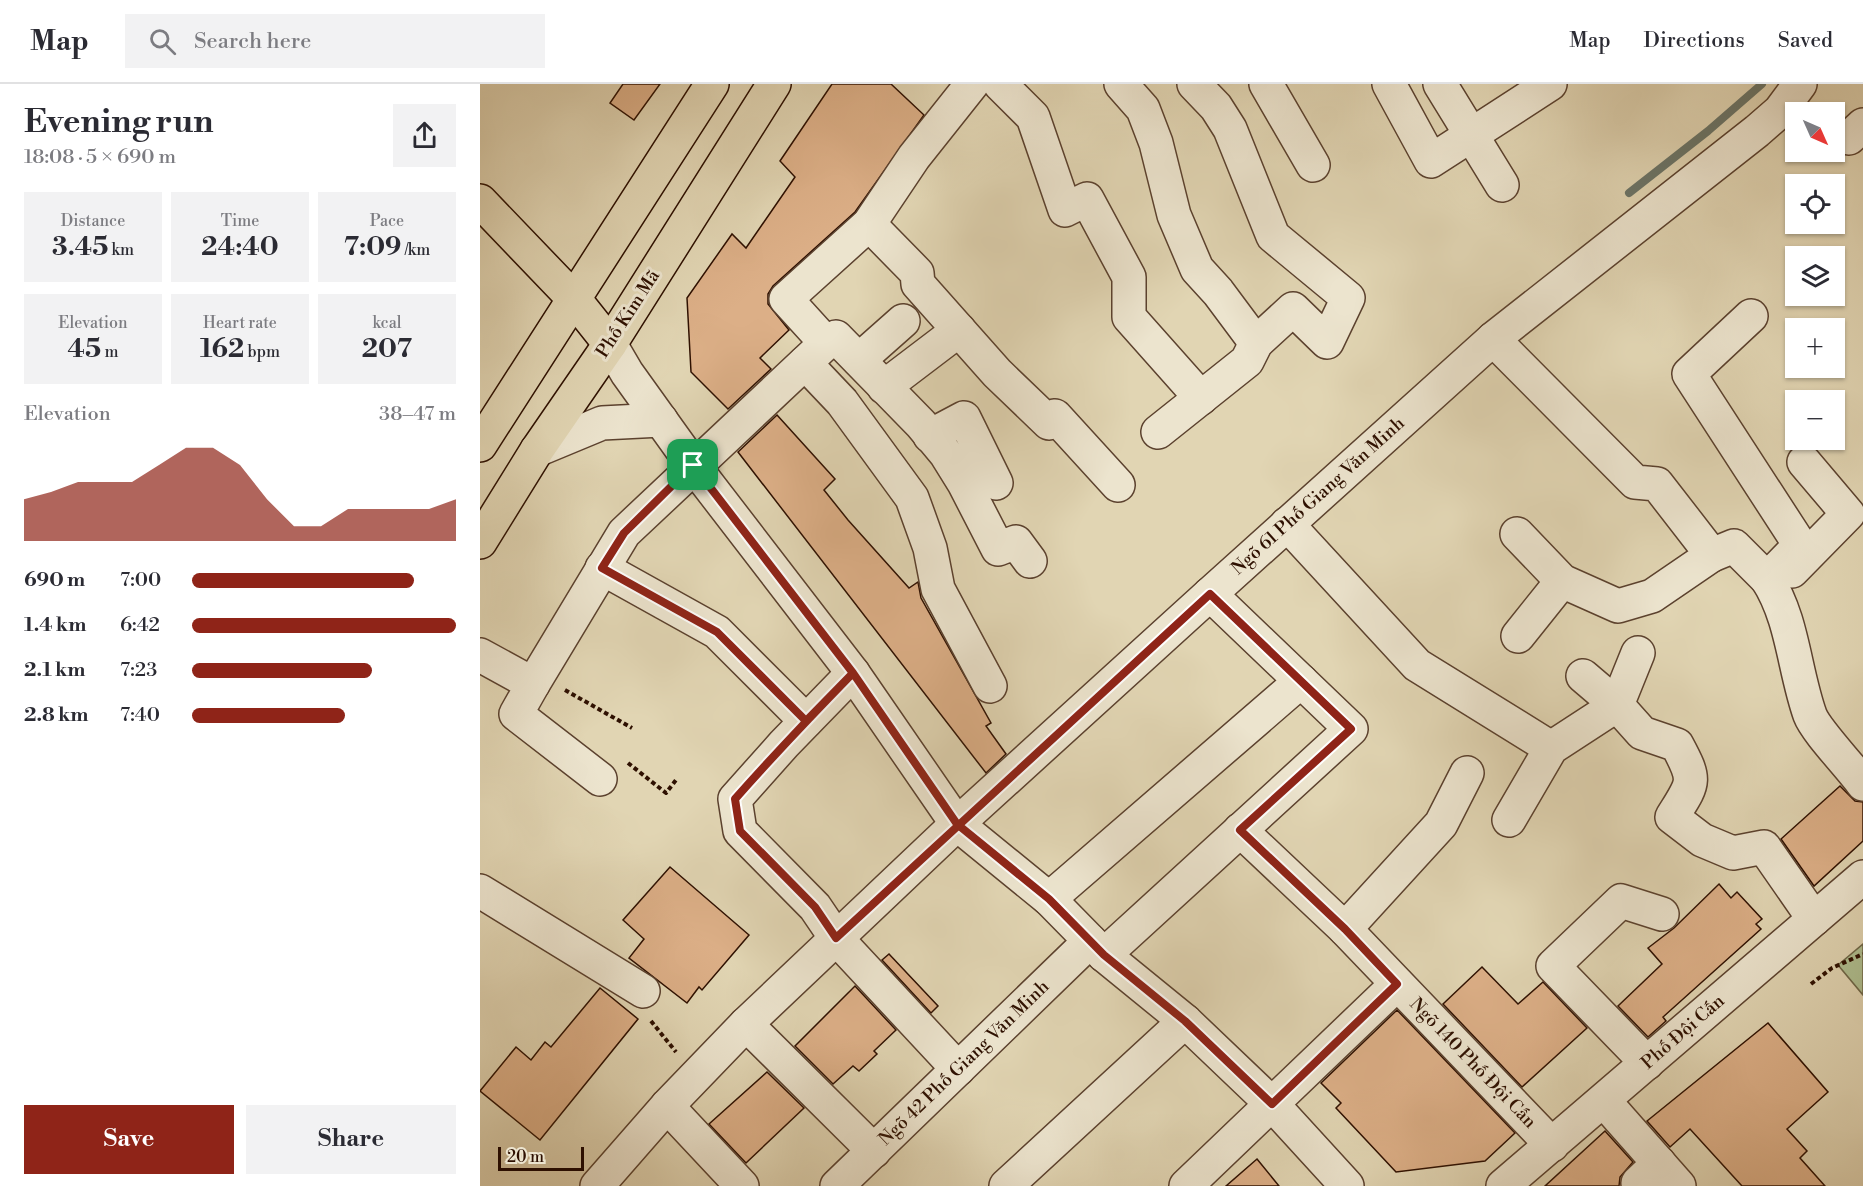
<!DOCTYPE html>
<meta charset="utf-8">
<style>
:root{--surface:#fff;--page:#f2f2f3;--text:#2b2b33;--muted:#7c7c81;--line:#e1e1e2;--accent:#8f2418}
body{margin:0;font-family:"Libre Bodoni",serif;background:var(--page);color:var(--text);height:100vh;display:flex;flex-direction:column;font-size:22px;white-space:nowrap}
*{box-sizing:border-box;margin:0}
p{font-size:20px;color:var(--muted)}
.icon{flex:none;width:33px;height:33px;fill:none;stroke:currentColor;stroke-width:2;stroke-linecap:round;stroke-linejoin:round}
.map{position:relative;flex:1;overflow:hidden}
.sheet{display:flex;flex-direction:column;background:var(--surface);width:480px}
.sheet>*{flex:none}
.needle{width:39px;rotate:135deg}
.buttons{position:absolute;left:1305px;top:18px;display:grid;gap:12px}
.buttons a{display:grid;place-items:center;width:60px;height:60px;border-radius:0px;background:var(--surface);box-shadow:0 2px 4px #0004;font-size:30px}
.scale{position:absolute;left:18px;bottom:15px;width:86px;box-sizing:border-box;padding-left:6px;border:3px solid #2e1001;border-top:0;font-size:16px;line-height:21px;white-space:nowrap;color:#2e1001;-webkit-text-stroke:4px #ece4ce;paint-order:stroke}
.pin{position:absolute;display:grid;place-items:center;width:51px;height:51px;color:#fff;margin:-26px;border-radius:12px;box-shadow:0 3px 9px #0006}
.round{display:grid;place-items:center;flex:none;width:63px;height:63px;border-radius:0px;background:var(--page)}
.summary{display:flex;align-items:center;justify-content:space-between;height:102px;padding:0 24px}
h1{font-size:33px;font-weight:700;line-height:45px}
.stats{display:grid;grid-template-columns:repeat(3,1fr);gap:9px;height:102px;padding:6px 24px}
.stats div{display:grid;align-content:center;border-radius:0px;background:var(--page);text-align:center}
.stats b{font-size:26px;font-weight:700}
.stats small{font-size:16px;font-weight:400}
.stats p{font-size:16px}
.chart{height:168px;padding:12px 24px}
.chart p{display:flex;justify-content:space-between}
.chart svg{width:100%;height:108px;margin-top:6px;fill:var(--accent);opacity:.7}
.cta{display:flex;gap:12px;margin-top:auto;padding:12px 24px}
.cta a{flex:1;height:69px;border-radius:0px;background:var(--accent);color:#fff;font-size:24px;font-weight:700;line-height:69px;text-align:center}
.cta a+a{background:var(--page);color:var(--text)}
ul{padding:0 24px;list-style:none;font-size:20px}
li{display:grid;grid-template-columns:96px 72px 1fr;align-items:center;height:45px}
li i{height:15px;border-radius:8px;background:var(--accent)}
header{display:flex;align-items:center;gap:36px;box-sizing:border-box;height:84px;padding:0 30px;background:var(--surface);border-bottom:2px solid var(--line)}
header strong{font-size:28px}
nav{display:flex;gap:33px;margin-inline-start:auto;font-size:21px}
.search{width:420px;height:54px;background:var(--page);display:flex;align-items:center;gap:15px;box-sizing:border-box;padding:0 21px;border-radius:0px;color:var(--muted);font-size:22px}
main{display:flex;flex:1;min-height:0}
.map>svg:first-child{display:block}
.green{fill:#aebe90;stroke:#6e6748;stroke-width:1.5}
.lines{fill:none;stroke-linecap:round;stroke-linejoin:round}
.stream{stroke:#6b7568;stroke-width:8}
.building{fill:#dcaf87;stroke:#2e1001;stroke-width:1.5}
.minor-casing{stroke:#5b412e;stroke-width:36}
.major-casing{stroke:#2e1001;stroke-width:36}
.path{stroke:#2e1001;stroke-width:4;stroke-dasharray:4.5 3;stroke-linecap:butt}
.minor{stroke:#ece4ce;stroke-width:33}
.major{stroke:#e1d5b3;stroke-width:33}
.route-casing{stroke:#fff;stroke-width:12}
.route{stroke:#8f2418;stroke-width:8}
.labels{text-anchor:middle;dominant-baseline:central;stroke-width:6;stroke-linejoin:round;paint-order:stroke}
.street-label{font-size:18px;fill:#2e1001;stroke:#ece4ce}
</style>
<header>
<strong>Map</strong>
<div class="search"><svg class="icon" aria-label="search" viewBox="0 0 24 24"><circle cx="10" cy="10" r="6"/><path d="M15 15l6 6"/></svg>Search here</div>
<nav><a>Map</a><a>Directions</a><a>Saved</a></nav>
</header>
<main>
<section class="sheet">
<div class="summary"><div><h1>Evening run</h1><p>18:08 · 5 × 690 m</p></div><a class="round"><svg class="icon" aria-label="share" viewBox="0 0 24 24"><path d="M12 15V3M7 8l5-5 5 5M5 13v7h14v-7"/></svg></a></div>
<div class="stats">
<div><p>Distance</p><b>3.45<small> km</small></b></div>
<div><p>Time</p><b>24:40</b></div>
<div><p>Pace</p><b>7:09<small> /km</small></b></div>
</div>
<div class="stats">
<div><p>Elevation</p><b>45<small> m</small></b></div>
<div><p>Heart rate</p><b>162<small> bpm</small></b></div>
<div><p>kcal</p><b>207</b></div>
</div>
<div class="chart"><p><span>Elevation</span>38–47 m</p>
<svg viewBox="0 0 160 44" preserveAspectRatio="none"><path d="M0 44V27L10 24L20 20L30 20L40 20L50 13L60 6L70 6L80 13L90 27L100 38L110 38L120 31L130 31L140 31L150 31L160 27V44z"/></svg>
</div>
<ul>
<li><b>690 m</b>7:00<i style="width:84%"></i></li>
<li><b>1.4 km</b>6:42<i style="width:100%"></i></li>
<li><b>2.1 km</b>7:23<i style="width:68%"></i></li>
<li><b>2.8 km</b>7:40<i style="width:58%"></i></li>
</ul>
<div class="cta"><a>Save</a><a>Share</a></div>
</section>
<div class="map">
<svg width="1383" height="1102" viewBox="0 0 1383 1102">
<rect width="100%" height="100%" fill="#e1d5b3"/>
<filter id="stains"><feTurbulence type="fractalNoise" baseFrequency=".00333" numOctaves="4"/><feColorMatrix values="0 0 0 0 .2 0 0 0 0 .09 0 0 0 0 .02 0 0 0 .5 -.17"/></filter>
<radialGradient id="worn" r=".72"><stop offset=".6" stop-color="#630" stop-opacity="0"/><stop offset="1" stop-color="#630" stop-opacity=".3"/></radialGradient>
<path class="green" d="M1383,860v51l-25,-30z"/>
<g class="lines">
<path class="stream" d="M1149,109l79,-62 54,-47"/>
</g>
<g class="building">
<path d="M143,0h37l-26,36 -24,-17z"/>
<path d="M352,0h59l33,31 -69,97 -82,74 -5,8v10l21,26 -29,28 11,11 -43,40 -37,-37 -4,-74 45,-64 14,14 49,-71 -15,-16z"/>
<path d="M297,331l58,64 -11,11 24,30 61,68 9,-6 3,16 70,125 -5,3 20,28 -20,19 -248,-321z"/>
<path d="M1360,702l15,15 8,1v39l-49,45 -33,-47z"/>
<path d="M190,783l79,68 -47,55 -3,-3 -12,16 -58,-45 15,-19 -21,-19z"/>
<path d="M1239,800l12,14 6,-6 25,27 -6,5 5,5 -98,88 3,4 -18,16 -30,-31 44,-42 -14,-16 26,-20z"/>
<path d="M409,870l49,52 -7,7 -49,-53z"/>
<path d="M1002,883l36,37 25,-22 44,46 -65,59 -79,-83z"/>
<path d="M375,902l41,44 -22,21 3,3 -18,17 -6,-5 -20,18 -38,-38z"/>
<path d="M120,904l38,31 -98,121 -60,-49 36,-44 15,13 14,-18 6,5z"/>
<path d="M917,926l118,123 -30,28 -89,11 -60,-64 5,-5 -20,-20z"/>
<path d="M1288,939l60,69 -41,37 20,22 -7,7 25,28h-83l-52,-57 -20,18 -23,-26z"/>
<path d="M287,988l37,36 -58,55 -37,-39z"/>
<path d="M1125,1047l28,31 -13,15 -1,9h-74z"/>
<path d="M777,1075l22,27h-53z"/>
</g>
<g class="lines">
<defs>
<g id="minor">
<path d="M520,0l33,33 32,93 22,-11 42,78v40l72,81"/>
<path d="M641,0l22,25 13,34 18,72 23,54 21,23 38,51"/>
<path d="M786,0l47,81"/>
<path d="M909,0l42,77 119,-77"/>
<path d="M960,0l62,101"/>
<path d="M1369,54l14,-13"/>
<path d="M389,140l48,49 1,11 79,89 52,50 6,-7 63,69"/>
<path d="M1271,232l-62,58 111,171 -33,34c26,40 27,91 43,136 6,16 41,52 53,69"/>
<path d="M1013,255l142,143 22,2 55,71 -60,41 -34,10 -56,-25 -45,-47"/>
<path d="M346,259l10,-6 85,87 25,30 18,29 34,66 18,-7 14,19"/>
<path d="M130,260l17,29 66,92 160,208 104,151 92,75 55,56 81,66 87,83 75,82"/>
<path d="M379,276l44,-39"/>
<path d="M325,279l37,39 70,96 18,50 8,41 52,97"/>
<path d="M404,303l75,-57"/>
<path d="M678,348l89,-71 9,-18 37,-34 34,33 21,-44 -75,-62 -43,-107 -14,-22 -22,-23"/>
<path d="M450,352l34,-18 32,65"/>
<path d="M57,366l65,-27 59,-3"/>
<path d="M807,440l130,141 134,83"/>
<path d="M1232,471l22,-9 33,33"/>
<path d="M122,484l115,64 89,89"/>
<path d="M1312,487l56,-57 -44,-52"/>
<path d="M1038,552l44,-55"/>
<path d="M1158,569l-21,52 25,28 35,12c20,37 17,37 -5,72l30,23 31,13 31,-6 50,72"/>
<path d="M0,571l53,29 -17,30 84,65"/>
<path d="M373,589l-69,71 -49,55 5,32 75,76 21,31 122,131"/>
<path d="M53,600l91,-151 202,-190 -40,-44 83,-75 45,-67 58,-73"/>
<path d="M1029,736l42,-72 66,-43 -34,-29"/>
<path d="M760,746l105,99 207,216"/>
<path d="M0,807l163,100"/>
<path d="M569,815l252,-218"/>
<path d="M865,845l96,-105 26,-51"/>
<path d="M624,871l247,-226 -141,-135"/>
<path d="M266,940l128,127"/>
<path d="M1167,979l-94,-97 68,-65 41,13"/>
<path d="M1124,1017l75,85"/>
<path d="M187,1022l75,80"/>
<path d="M1158,1099l21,-20"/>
<path d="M117,1102l70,-80 79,-82 211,-200 253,-230 283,-255 264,-208 23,-20 20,-27"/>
<path d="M357,1102l253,-245"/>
<path d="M526,1102l179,-165"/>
<path d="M706,1102l211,-202"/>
<path d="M1023,1102l360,-309"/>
</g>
<g id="major">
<path d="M0,117l95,99 35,44"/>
<path d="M0,361l232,-361"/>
<path d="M0,458l57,-92 73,-106 164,-260"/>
</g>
</defs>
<use href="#minor" class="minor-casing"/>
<use href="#major" class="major-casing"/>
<g class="path">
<path d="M85,606l67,38"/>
<path d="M148,679l38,30 10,-13"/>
<path d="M1331,900l21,-16 31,-14"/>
<path d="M171,937l25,31"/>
</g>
<use href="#minor" class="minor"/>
<use href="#major" class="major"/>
</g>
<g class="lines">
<defs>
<path id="route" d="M213,381l-69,68 -22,35 115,64 89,89 47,-48 104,151 92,75 55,56 81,66 87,83 125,-120 -52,-55 -105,-99 111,-101 -141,-135 -374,344 -21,-31 -75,-76 -5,-32c38,-43 78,-85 118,-126l-160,-208"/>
</defs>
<use href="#route" class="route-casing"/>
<use href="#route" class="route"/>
</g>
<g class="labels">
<g class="street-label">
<text transform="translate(148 230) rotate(-57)">Phố Kim Mã</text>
<text transform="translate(838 412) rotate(-42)">Ngõ 61 Phố Giang Văn Minh</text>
<text transform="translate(1203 948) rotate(-41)">Phố Đội Cấn</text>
<text transform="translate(484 979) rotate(-44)">Ngõ 42 Phố Giang Văn Minh</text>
<text transform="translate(993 979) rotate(46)">Ngõ 140 Phố Đội Cấn</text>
</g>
</g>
<rect width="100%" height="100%" filter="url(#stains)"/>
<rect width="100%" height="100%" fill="url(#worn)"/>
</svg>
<div class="buttons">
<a><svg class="needle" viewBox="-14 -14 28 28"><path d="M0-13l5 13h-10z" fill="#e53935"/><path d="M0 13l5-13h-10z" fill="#7c7c81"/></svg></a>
<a><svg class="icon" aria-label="locate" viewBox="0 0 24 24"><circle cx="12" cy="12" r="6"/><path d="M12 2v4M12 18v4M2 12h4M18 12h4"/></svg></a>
<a><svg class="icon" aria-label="layers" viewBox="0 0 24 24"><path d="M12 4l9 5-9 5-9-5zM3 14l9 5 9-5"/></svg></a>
<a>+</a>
<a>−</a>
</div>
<div class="scale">20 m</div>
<div class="pin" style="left:213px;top:381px;background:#1e9e55"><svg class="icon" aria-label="arrive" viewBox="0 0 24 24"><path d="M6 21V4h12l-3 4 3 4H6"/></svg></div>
</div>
</main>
